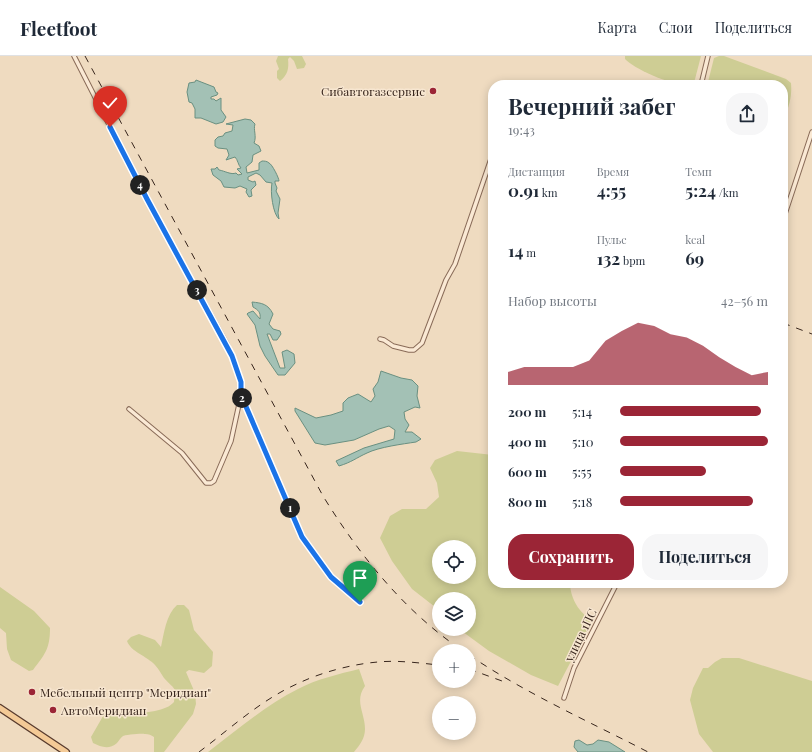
<!DOCTYPE html>
<html lang="ru">
<meta charset="utf-8">
<style>
:root{--surface:#fff;--page:#f6f6f7;--text:#1f2937;--muted:#747a83;--line:#e0e1e3;--accent:#9b2536}
body{margin:0;font-family:"Playfair Display",serif;background:var(--page);color:var(--text);height:100vh;display:flex;flex-direction:column;font-size:15px;white-space:nowrap}
*{box-sizing:border-box;margin:0}
p{font-size:13px;color:var(--muted)}
.icon{flex:none;width:22px;height:22px;fill:none;stroke:currentColor;stroke-width:2;stroke-linecap:round;stroke-linejoin:round}
.map{position:relative;flex:1;overflow:hidden}
.panel{position:absolute;left:488px;top:24px;width:300px;height:508px;display:flex;flex-direction:column;background:var(--surface);border-radius:16px;box-shadow:0 2px 10px #0003}
.panel>*{flex:none}
.controls{position:absolute;left:432px;top:484px;display:grid;gap:8px}
.controls a{display:grid;place-items:center;width:44px;height:44px;border-radius:50%;background:var(--surface);box-shadow:0 2px 10px #0003;font-size:20px}
.pin{position:absolute;display:grid;place-items:center;width:34px;height:34px;color:#fff;margin:-41px -17px;border-radius:50% 50% 50% 0;rotate:-45deg;box-shadow:0 0 4px #0007}
.pin .icon{rotate:45deg}
.km{position:absolute;width:20px;height:20px;margin:-10px;border-radius:50%;background:#222;color:#fff;font-size:11px;line-height:20px;text-align:center}
.round{display:grid;place-items:center;flex:none;width:42px;height:42px;border-radius:16px;background:var(--page)}
.headline{display:flex;align-items:center;justify-content:space-between;height:68px;padding:0 20px}
h1{font-size:22px;font-weight:700;line-height:30px}
.metrics{display:grid;grid-template-columns:repeat(3,1fr);gap:6px;height:68px;padding:4px 20px}
.metrics div{display:grid;align-content:center}
.metrics b{font-size:17px;font-weight:700}
.metrics small{font-size:11px;font-weight:400}
.metrics p{font-size:11px}
.chart{height:112px;padding:8px 20px}
.chart p{display:flex;justify-content:space-between}
.chart svg{width:100%;height:72px;margin-top:4px;fill:var(--accent);opacity:.7}
.primary-button{display:flex;gap:8px;margin-top:auto;padding:8px 20px}
.primary-button a{flex:1;height:46px;border-radius:16px;background:var(--accent);color:#fff;font-size:16px;font-weight:700;line-height:46px;text-align:center}
.primary-button a+a{background:var(--page);color:var(--text)}
ul{padding:0 20px;list-style:none;font-size:13px}
li{display:grid;grid-template-columns:64px 48px 1fr;align-items:center;height:30px}
li i{height:10px;border-radius:5px;background:var(--accent)}
header{display:flex;align-items:center;gap:24px;box-sizing:border-box;height:56px;padding:0 20px;background:var(--surface);border-bottom:1px solid var(--line)}
header strong{font-size:19px}
nav{display:flex;gap:22px;margin-inline-start:auto;font-size:14px}
.map>svg:first-child{display:block}
.green{fill:#cecd94;fill-rule:evenodd}
.water{fill:#a3c1b5;stroke:#6a9081}
.lines{fill:none;stroke-linecap:round;stroke-linejoin:round}
.street-casing{stroke:#896b58;stroke-width:5.5}
.primary-casing{stroke:#573a2c;stroke-width:8}
.street{stroke:#fae9d4;stroke-width:3.5}
.primary{stroke:#f4ca96;stroke-width:5.5}
.rail{stroke:#38261d;stroke-width:1;stroke-dasharray:7 7;stroke-linecap:butt}
.route-casing{stroke:#fff;stroke-width:8}
.route{stroke:#1a73e8;stroke-width:5}
.poi-dot{fill:#9b2536;stroke:#f7e6d0;stroke-width:1.5}
.labels{text-anchor:middle;dominant-baseline:central;stroke-width:3;stroke-linejoin:round;paint-order:stroke}
.poi-label{font-size:12px;fill:#38261d;stroke:#f7e6d0;text-anchor:start}
.street-label{font-size:12px;fill:#38261d;stroke:#f7e6d0}
</style>
<header>
<strong>Fleetfoot</strong>
<nav><a>Карта</a><a>Слои</a><a>Поделиться</a></nav>
</header>
<div class="map">
<svg width="812" height="696" viewBox="0 0 812 696">
<rect width="100%" height="100%" fill="#efdbc0"/>
<g class="green">
<path d="M278,0h24l4,8 -2,4 -7,1 -3,-8 -4,-4 -2,2c1,9 0,16 -8,22l-3,-3v-7l2,-2 -3,-8z"/>
<path d="M625,0h76l-7,27c-13,7 -59,-13 -69,-24z"/>
<path d="M719,0h5l62,23 5,4c1,11 -1,23 -7,34h-1v-32h-74l-1,-3 6,-24z"/>
<path d="M457,395l36,4v128h77c0,9 4,20 10,27 4,5 8,7 11,13l-33,63 -27,-11 -42,-24 -30,-22h10v-30h-30v11l-27,-21 -20,-28 -12,-23 10,-22 12,-7h24l13,-12 -2,-14 -7,-15 5,-8zM439,491h30v30h-30z"/>
<path d="M0,531l34,24 16,17c0,21 -5,26 -17,42l-4,1 -18,-11 -4,-11 -1,-16 -6,-5z"/>
<path d="M177,549h7l5,5 5,20 19,22 -1,14 -8,7 -15,-3 -3,2 9,21 1,11 -3,10 -29,38h-10v-15c-3,-2 -5,-3 -9,-3 -3,-1 -21,1 -22,2 -3,2 -4,5 -6,7 -8,7 -16,4 -24,0l-2,-6 15,-26c5,-1 10,1 15,2 14,1 44,0 53,-11l1,-12c-3,-5 -8,-8 -11,-12 -3,-4 -5,-9 -9,-13 -8,-9 -24,-13 -28,-24l4,-4 8,-3 16,6 6,7c3,-14 5,-32 16,-42z"/>
<path d="M722,602h17l73,23v71h-99l-14,-18 -9,-34 3,-12 10,-20h5l7,-6z"/>
<path d="M359,613l6,17c-11,15 0,27 0,43 0,9 -5,16 -11,23h-146c29,-22 58,-47 90,-63 19,-10 41,-15 61,-20z"/>
</g>
<g class="water">
<path d="M196,24l18,7 2,5 2,1 -1,2 -6,2v2h3l2,2 5,-3v12l5,7 -3,5 -7,2 -15,-6h-6v-9l-3,-6 -3,-1 -2,-10 2,-9 6,-1z"/>
<path d="M245,63l6,1 4,4c-2,6 2,12 -1,19l5,3 2,5 -8,4 -1,7 -6,5 1,6 12,-3v-7l3,-2c2,0 5,0 7,2 3,1 10,15 10,18h-4v2l2,5 -1,3 4,8 -2,14 1,6c-6,-5 -9,-27 -7,-36l-6,-1 -6,-7 -4,-2 -8,4v3l5,2 2,-1 1,4 -5,5 1,6 -3,1 -3,-5 1,-3 -7,-3 -5,2 -11,-1 -3,-6 -8,-6 -2,-6h4l2,-2 2,3c6,1 12,5 17,3l2,2 4,-1 -5,-5 4,-1c-3,-3 -3,-8 -6,-11l-9,3 3,-5 -2,-6 -9,-1 -3,-2v-6l3,-3 5,-1 2,-3 7,-2 1,-6 -7,-1z"/>
<path d="M252,246c10,1 16,2 21,12l-4,10 4,5 7,2 1,3 -4,6h-4l-3,-6h-3l13,34h5l-3,-16 5,-2 7,4 1,9 -10,12h-7l-13,-19 -5,-10 -5,-21 -8,-11 1,-1 5,-2 7,8c1,-7 -2,-9 -7,-12z"/>
<path d="M381,315l20,7 11,2 6,6 -1,10 3,12 -5,-1 -11,5 1,7 4,6 -4,7h7l9,7 -5,3c-13,2 -37,5 -49,11 -11,5 -15,9 -28,13l-3,-5 28,-13 30,-9 1,-9 -6,-4 -10,3 -25,11 -29,5 -10,-2 -20,-32v-3l21,10 15,-3 12,-4v-8l5,-5 10,-4 13,8 4,-6 -2,-7 5,-7z"/>
<path d="M579,684l8,5 6,-1 5,-4 11,2 16,10h-47l-4,-5 1,-6z"/>
</g>
<g class="lines">
<defs>
<g id="street">
<path d="M74,0l73,143 80,145 12,31 2,7v13l-10,46 -17,40 -3,2h-5l-24,-30 -53,-44"/>
<path d="M701,29l7,-29"/>
<path d="M783,164l29,-88"/>
<path d="M380,283l4,1 9,6 16,4h5l8,-7 24,-63 9,-16 38,-111"/>
<path d="M241,340l62,141 28,40 29,25"/>
<path d="M564,642l10,-30 43,-85"/>
</g>
<path id="primary" d="M0,652l66,44"/>
</defs>
<use href="#street" class="street-casing"/>
<use href="#primary" class="primary-casing"/>
<use href="#street" class="street"/>
<use href="#primary" class="primary"/>
<g class="rail">
<path d="M85,0l238,440c37,60 81,115 140,155"/>
<path d="M783,267l29,11"/>
<path d="M469,599c56,38 119,66 179,97"/>
<path d="M469,613l33,12"/>
<path d="M199,696c32,-24 63,-53 100,-69 23,-11 54,-19 79,-21 20,-2 41,1 61,3"/>
</g>
</g>
<g class="lines">
<defs>
<path id="route" d="M110,71l37,72 85,157 9,26v13l61,142 29,40 29,25"/>
</defs>
<use href="#route" class="route-casing"/>
<use href="#route" class="route"/>
</g>
<g class="poi-dot">
<circle cx="433" cy="35" r="4"/>
<circle cx="32" cy="636" r="4"/>
<circle cx="53" cy="654" r="4"/>
</g>
<g class="labels">
<g class="poi-label">
<text x="425" y="35" text-anchor="end">Сибавтогазсервис</text>
<text x="40" y="636">Мебельный центр "Меридиан"</text>
<text x="61" y="654">АвтоМеридиан</text>
</g>
<g class="street-label">
<text transform="translate(580 579) rotate(-64)">улица 1ПС</text>
</g>
</g>
</svg>
<div class="controls">
<a><svg class="icon" aria-label="locate" viewBox="0 0 24 24"><circle cx="12" cy="12" r="6"/><path d="M12 2v4M12 18v4M2 12h4M18 12h4"/></svg></a>
<a><svg class="icon" aria-label="layers" viewBox="0 0 24 24"><path d="M12 4l9 5-9 5-9-5zM3 14l9 5 9-5"/></svg></a>
<a>+</a>
<a>−</a>
</div>
<div class="pin" style="left:360px;top:546px;background:#1e9e55"><svg class="icon" aria-label="arrive" viewBox="0 0 24 24"><path d="M6 21V4h12l-3 4 3 4H6"/></svg></div>
<div class="pin" style="left:110px;top:71px;background:#d93025"><svg class="icon" aria-label="check" viewBox="0 0 24 24"><path d="M5 12l5 5 9-10"/></svg></div>
<b class="km" style="left:290px;top:452px">1</b>
<b class="km" style="left:242px;top:342px">2</b>
<b class="km" style="left:197px;top:234px">3</b>
<b class="km" style="left:140px;top:129px">4</b>
<section class="panel">
<div class="headline"><div><h1>Вечерний забег</h1><p>19:43</p></div><a class="round"><svg class="icon" aria-label="share" viewBox="0 0 24 24"><path d="M12 15V3M7 8l5-5 5 5M5 13v7h14v-7"/></svg></a></div>
<div class="metrics">
<div><p>Дистанция</p><b>0.91<small> km</small></b></div>
<div><p>Время</p><b>4:55</b></div>
<div><p>Темп</p><b>5:24<small> /km</small></b></div>
</div>
<div class="metrics">
<div><b>14<small> m</small></b></div>
<div><p>Пульс</p><b>132<small> bpm</small></b></div>
<div><p>kcal</p><b>69</b></div>
</div>
<div class="chart"><p><span>Набор высоты</span>42–56 m</p>
<svg viewBox="0 0 160 44" preserveAspectRatio="none"><path d="M0 44V36L10 33L20 33L30 33L40 33L50 29L60 17L70 11L80 6L90 8L100 13L110 15L120 20L130 27L140 33L150 38L160 36V44z"/></svg>
</div>
<ul>
<li><b>200 m</b>5:14<i style="width:95%"></i></li>
<li><b>400 m</b>5:10<i style="width:100%"></i></li>
<li><b>600 m</b>5:55<i style="width:58%"></i></li>
<li><b>800 m</b>5:18<i style="width:90%"></i></li>
</ul>
<div class="primary-button"><a>Сохранить</a><a>Поделиться</a></div>
</section>
</div>
